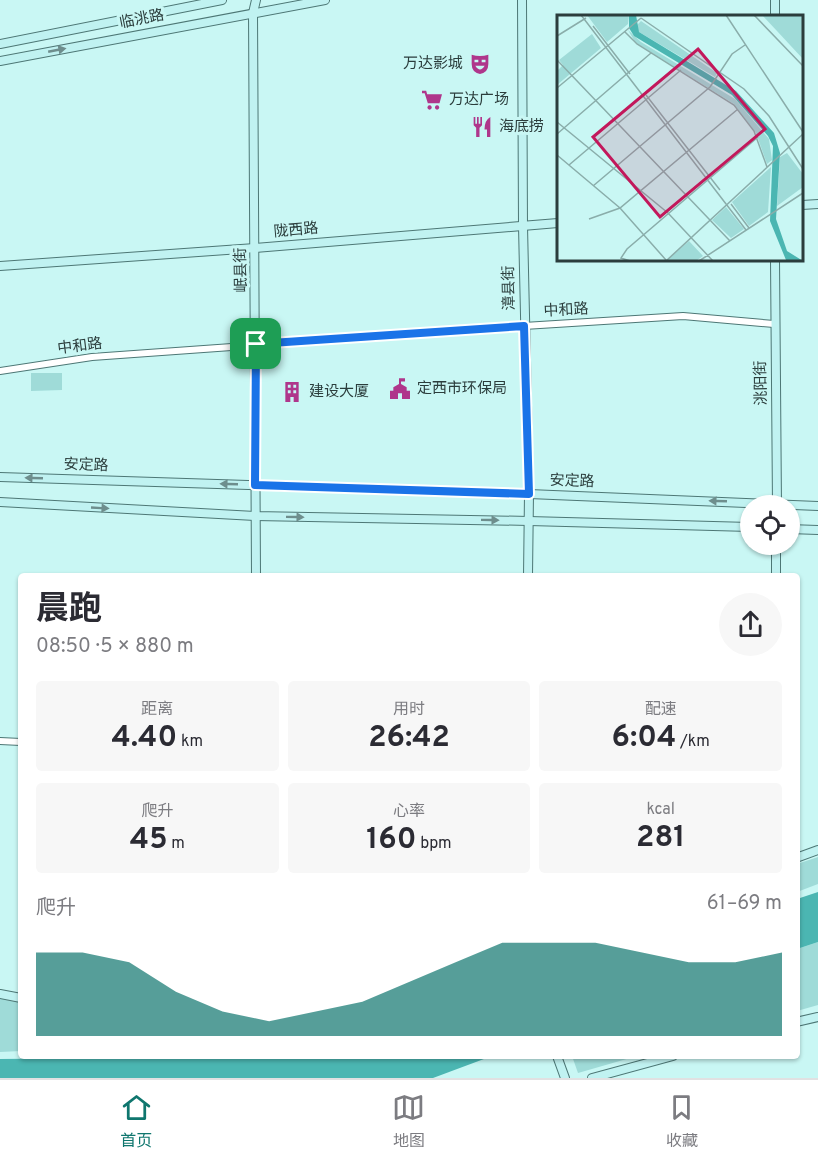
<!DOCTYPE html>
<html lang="zh">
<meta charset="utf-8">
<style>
:root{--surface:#fff;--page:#f7f7f7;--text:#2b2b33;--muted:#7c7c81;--line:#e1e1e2;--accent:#0f766e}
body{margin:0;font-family:Overpass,"Noto Sans SC",sans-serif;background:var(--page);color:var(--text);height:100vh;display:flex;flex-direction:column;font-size:22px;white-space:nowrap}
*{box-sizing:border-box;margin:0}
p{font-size:20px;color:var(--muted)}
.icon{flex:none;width:33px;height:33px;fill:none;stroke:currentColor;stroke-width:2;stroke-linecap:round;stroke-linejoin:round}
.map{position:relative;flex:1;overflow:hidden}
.panel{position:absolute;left:18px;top:573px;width:782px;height:486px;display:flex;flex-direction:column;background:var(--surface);border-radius:6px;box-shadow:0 2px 4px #0004}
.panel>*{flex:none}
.tools{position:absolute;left:740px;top:495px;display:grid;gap:12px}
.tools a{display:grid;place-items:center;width:60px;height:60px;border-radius:50%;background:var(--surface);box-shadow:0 2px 4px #0004;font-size:30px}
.pin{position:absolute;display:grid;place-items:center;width:51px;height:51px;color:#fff;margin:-26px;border-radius:12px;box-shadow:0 3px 9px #0006}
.round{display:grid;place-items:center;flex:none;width:63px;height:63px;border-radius:32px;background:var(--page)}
.headline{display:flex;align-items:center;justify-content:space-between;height:102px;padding:0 18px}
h1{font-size:33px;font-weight:700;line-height:45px}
.stats{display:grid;grid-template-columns:repeat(3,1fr);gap:9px;height:102px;padding:6px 18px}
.stats div{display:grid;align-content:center;border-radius:6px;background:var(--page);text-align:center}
.stats b{font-size:30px;font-weight:700}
.stats small{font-size:16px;font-weight:400}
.stats p{font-size:16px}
.chart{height:168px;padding:12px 18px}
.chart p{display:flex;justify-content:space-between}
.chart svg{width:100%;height:108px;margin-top:6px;fill:var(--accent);opacity:.7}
.dock{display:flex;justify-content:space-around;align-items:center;height:84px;border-top:2px solid var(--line);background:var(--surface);font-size:16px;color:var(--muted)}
.dock a{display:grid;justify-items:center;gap:3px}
.dock .active{color:var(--accent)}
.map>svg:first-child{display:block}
.green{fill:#9fdbd8}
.water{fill:#4bb6b2}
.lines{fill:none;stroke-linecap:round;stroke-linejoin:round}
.street-casing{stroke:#4d7775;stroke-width:8}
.secondary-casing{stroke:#4d7775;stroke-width:10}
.street{stroke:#fff;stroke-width:6}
.secondary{stroke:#c0f2f1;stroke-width:8}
.oneway{fill:#6e8e8d}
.route-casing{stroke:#fff;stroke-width:12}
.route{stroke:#1a73e8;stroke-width:8}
.labels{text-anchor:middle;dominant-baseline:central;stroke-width:6;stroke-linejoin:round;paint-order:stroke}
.street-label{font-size:15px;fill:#2b3d3c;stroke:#c9f7f4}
.poi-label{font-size:15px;fill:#2b3d3c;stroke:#c9f7f4;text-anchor:start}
.inset-road{fill:none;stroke:#8aadaa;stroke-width:1.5}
.view{fill:#c2185b;fill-opacity:0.15;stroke:#c2185b;stroke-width:3}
.inset-edge{fill:none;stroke:#2b3d3c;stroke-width:3}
</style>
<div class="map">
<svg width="818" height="1078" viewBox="0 0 818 1078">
<rect width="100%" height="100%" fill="#c9f7f4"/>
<g class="green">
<path d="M31,373h31v17l-31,1z"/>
<path d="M818,857v27l-21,8v-28z"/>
<path d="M818,942v63l-21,6v-62z"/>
<path d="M0,998l21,4v49l-21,1z"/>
<path d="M572,1056h65l-59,17z"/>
</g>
<g class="water">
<path d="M818,892v50l-21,7v-50z"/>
<path d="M321,1056h171l-59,22h-433v-19z"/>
</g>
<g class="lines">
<defs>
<g id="street">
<path d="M0,371l92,-14 432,-31 159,-10 91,8"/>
<path d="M0,741l21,1"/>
</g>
<g id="secondary">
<path d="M256,0l-3,13 3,563"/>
<path d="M522,0l1,226 6,268 -1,82"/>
<path d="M775,16v-16"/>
<path d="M0,44l222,-44"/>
<path d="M0,61l325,-61"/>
<path d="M802,205l16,-1"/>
<path d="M775,260l2,246"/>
<path d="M0,266l255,-18 303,-25"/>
<path d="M0,477l529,17 289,12"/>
<path d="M0,502l255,14 274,5 221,6"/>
<path d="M789,529l29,1"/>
<path d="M776,576v-32"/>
<path d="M796,858l22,-8"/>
<path d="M0,994l21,4"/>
<path d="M796,1022l22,-5"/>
<path d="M557,1056l8,22"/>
<path d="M592,1078l81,-22"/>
</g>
</defs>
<use href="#street" class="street-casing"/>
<use href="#secondary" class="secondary-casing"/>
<use href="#street" class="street"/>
<use href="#secondary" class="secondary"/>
</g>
<defs><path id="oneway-solid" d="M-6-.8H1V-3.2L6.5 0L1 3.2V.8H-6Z" transform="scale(1.5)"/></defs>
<g class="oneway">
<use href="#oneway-solid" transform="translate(57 50) rotate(-11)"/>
<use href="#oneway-solid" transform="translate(34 478) rotate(-178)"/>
<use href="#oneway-solid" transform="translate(229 484) rotate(-178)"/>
<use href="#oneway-solid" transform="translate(718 501) rotate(-178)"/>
<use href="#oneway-solid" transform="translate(100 508) rotate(3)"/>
<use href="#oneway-solid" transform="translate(295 517) rotate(1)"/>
<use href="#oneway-solid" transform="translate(490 520) rotate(1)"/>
</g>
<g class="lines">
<defs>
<path id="route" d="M524,326l5,168 -274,-9 1,-141z"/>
</defs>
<use href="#route" class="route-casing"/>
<use href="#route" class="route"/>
</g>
<defs>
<symbol id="theatre-bare" viewBox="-9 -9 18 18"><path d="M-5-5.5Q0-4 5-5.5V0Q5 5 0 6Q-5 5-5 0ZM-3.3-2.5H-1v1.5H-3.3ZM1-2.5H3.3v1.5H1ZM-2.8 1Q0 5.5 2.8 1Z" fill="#af368b" stroke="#c9f7f4" stroke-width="2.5" paint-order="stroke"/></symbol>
<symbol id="supermarket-bare" viewBox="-9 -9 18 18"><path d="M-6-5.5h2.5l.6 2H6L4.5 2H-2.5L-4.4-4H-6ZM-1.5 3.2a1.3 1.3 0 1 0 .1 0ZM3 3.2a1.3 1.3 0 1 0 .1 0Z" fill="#af368b" stroke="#c9f7f4" stroke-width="2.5" paint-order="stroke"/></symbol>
<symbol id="restaurant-bare" viewBox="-9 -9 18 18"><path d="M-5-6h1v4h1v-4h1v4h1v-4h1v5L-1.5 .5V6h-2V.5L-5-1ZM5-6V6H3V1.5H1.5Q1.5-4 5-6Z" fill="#af368b" stroke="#c9f7f4" stroke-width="2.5" paint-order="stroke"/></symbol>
<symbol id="civic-bare" viewBox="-9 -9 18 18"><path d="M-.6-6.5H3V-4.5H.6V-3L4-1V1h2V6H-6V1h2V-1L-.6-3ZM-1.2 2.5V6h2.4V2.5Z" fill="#af368b" stroke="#c9f7f4" stroke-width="2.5" paint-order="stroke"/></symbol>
<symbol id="building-bare" viewBox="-9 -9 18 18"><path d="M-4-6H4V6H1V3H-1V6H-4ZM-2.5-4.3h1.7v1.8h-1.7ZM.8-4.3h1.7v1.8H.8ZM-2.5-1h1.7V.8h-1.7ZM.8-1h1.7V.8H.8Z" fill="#af368b" stroke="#c9f7f4" stroke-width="2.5" paint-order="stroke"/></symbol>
</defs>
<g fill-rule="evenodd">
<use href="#theatre-bare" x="465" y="49" width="30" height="30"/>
<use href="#supermarket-bare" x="417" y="85" width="30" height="30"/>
<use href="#restaurant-bare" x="467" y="112" width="30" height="30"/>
<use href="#civic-bare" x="385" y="374" width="30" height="30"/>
<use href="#building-bare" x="277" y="377" width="30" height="30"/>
</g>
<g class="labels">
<g class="street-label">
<text transform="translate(142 20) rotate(-11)">临洮路</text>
<text transform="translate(296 231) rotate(-5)">陇西路</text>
<text transform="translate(242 270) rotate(-91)">岷县街</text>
<text transform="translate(510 288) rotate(-91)">漳县街</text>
<text transform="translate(566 311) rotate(-3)">中和路</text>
<text transform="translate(80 347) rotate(-7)">中和路</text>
<text transform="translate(762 383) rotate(-91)">洮阳街</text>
<text transform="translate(86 466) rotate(2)">安定路</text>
<text transform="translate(572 482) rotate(2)">安定路</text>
</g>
<g class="poi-label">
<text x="463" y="64" text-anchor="end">万达影城</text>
<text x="449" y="100">万达广场</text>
<text x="499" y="127">海底捞</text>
<text x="417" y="389">定西市环保局</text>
<text x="309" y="392">建设大厦</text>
</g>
</g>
<g transform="translate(557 15)">
<rect width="246" height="246" fill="#c9f7f4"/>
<path d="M30,0h42l-1,9 -21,18zM205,0h41v44l-26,-28zM84,6l76,52 -2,4 -76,-45 -4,-5zM71,15l13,12 94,57 34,40 3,21 -5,4 -11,-31 -22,-29 -99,-62zM35,19l9,14 -44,37v-14l6,-6 -4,-5zM230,138l16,21v13l-26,19 3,-49zM214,152l-3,45 -19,14 -17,-24zM169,192l18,22 -13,9 -19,-18zM132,226l14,15 -7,5h-30z" fill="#9fdbd8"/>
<path d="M72,0h7l3,17 97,59 38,42 6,20 -4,66 11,32 16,10 -17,-1 -16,-39 3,-75 -5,-10 -36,-41 -98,-59 -5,-8z" fill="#4bb6b2"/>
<path class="inset-road" d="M24,0l165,215M169,0l77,117M197,0l49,51M84,3l103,71 25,27 34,53M36,11l37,48M68,17l12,12 97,61 20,26 13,36M0,21l29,-18M0,45l173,181M0,73l84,-70M89,80l74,95M0,107l111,91 45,48M0,119l94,-81M0,140l63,53 46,52M12,150l112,-95M36,171l117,-99 22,-33 13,-9M174,189l18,24M32,204l31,-11 118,-99M73,246l-9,-3 6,-9 131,-112M109,246l137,-127M142,246l104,-68"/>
<path class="view" d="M141,34l67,80 -105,88 -67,-80z"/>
<rect width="246" height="246" class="inset-edge"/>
</g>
</svg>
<div class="tools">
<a><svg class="icon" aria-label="locate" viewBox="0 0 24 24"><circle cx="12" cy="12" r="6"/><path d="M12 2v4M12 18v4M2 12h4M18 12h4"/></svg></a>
</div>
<div class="pin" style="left:256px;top:344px;background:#1e9e55"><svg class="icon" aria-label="arrive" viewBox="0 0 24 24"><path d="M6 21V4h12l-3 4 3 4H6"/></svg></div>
<section class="panel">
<div class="headline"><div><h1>晨跑</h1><p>08:50 · 5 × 880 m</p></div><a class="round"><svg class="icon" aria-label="share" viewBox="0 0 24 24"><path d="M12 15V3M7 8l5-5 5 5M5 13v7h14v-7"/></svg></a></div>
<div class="stats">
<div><p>距离</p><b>4.40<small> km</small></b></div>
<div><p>用时</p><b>26:42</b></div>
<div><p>配速</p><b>6:04<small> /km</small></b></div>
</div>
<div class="stats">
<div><p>爬升</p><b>45<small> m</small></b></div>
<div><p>心率</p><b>160<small> bpm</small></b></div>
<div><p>kcal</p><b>281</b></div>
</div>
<div class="chart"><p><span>爬升</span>61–69 m</p>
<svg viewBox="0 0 160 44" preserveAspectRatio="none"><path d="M0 44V10L10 10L20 14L30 26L40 34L50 38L60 34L70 30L80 22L90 14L100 6L110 6L120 6L130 10L140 14L150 14L160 10V44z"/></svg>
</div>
</section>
</div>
<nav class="dock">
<a class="active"><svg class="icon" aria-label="home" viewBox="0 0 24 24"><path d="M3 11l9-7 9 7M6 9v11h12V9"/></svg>首页</a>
<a><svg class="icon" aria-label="map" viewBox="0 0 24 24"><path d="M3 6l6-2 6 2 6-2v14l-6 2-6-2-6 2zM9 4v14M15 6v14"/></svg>地图</a>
<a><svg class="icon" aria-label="saved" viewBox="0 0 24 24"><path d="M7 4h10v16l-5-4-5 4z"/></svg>收藏</a>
</nav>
